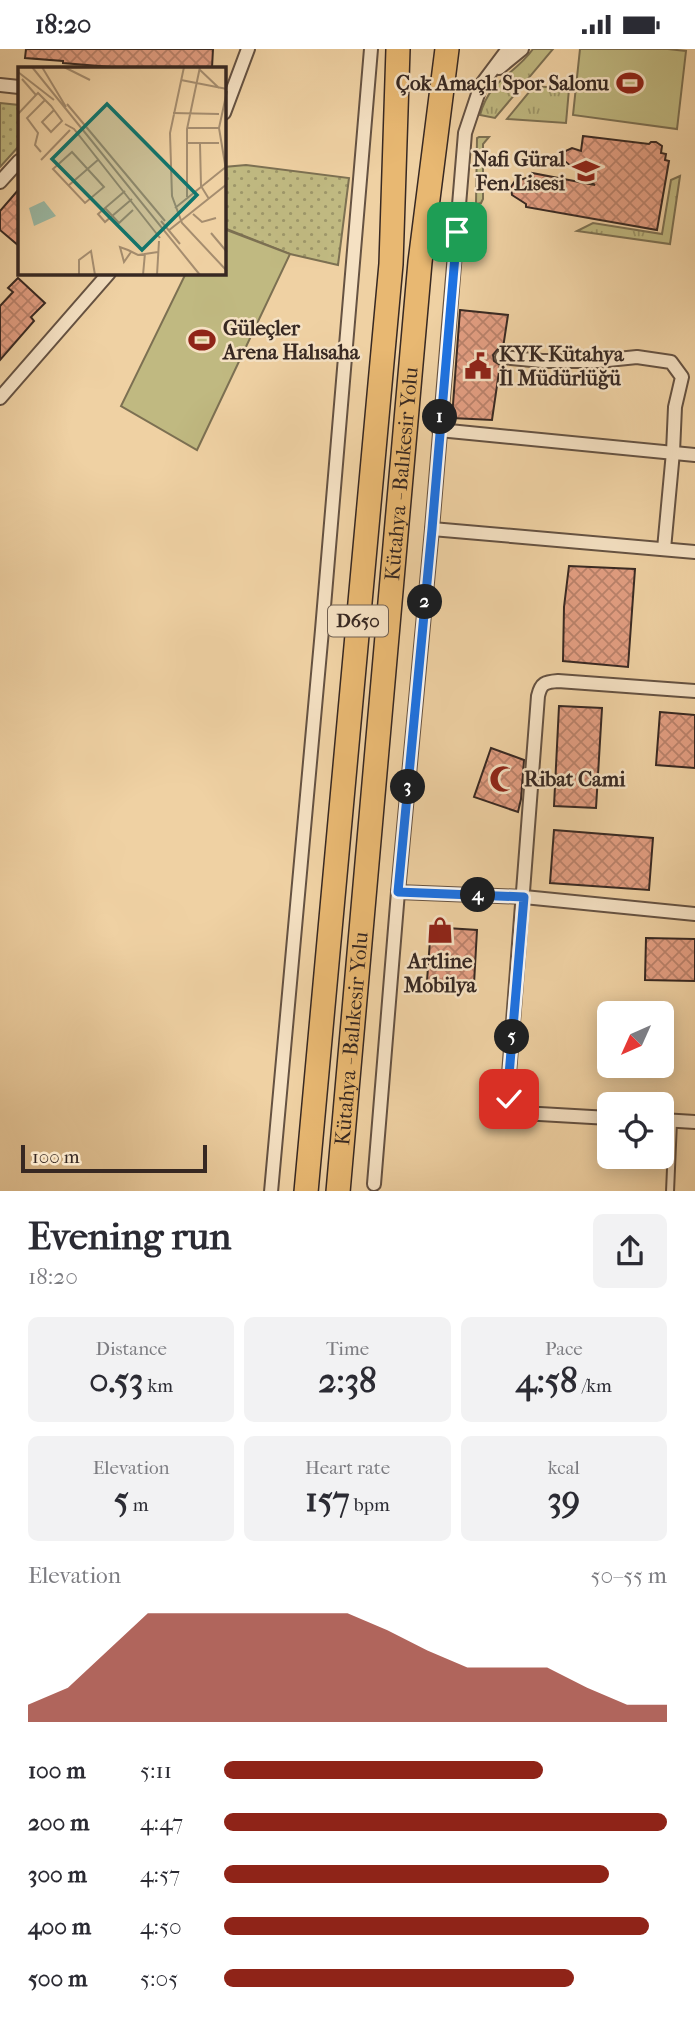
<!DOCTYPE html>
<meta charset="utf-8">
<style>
:root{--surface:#fff;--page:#f2f2f3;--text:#2b2b33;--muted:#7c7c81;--accent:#8f2418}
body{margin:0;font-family:"IM FELL French Canon",serif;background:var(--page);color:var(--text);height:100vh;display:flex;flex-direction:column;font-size:26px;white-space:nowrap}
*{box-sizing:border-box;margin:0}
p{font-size:23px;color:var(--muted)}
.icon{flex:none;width:38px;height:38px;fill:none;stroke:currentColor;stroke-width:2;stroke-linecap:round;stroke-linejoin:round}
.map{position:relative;height:1142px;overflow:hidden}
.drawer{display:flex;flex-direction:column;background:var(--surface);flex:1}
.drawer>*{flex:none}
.needle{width:46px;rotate:225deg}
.controls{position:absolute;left:597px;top:952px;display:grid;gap:14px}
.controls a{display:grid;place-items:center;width:77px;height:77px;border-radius:10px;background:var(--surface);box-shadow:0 4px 18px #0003;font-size:35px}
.scale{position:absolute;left:21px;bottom:18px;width:186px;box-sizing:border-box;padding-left:7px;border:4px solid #372822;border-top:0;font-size:19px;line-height:24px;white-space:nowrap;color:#372822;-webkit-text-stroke:5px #f5e1c3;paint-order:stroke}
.pin{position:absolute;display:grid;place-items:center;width:60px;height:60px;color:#fff;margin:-30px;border-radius:14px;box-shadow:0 4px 10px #0006}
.km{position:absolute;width:35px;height:35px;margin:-18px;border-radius:50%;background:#222;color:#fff;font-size:19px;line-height:35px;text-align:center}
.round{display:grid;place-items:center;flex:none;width:74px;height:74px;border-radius:10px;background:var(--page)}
.headline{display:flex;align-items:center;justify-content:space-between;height:119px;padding:0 28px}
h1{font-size:38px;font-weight:700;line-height:52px}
.figures{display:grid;grid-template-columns:repeat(3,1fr);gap:10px;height:119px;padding:7px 28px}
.figures div{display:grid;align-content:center;border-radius:10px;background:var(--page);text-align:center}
.figures b{font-size:35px;font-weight:700}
.figures small{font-size:19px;font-weight:400}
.figures p{font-size:19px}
.chart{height:196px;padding:14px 28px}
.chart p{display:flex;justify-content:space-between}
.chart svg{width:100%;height:126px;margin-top:7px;fill:var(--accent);opacity:.7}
ul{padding:0 28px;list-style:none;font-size:23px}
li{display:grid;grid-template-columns:112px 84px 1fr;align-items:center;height:52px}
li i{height:18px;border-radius:9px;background:var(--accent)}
.status{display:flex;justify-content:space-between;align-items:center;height:49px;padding:0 35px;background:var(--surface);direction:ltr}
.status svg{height:19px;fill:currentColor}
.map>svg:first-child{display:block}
.grass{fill:url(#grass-tufts);stroke:#7c7052;stroke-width:2}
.park{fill:url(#park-dots);stroke:#7c7052;stroke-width:2}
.pitch{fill:#c0b981;stroke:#7c7052;stroke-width:2}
.building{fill:url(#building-cross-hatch);stroke:#372822;stroke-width:2}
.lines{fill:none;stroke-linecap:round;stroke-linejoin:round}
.lane-casing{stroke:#655242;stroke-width:10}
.street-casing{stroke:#655242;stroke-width:16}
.highway-casing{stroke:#372822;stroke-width:26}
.lane{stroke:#f5e1c3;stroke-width:6}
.street{stroke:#f5e1c3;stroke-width:12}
.highway{stroke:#e8b872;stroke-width:23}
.route-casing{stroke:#fff;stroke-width:14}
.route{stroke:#1a73e8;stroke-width:9}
.labels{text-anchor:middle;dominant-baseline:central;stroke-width:5;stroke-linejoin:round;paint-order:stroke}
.shield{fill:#f5e1c3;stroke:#706052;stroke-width:2}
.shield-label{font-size:19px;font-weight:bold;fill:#372822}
.poi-label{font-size:21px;font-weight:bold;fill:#372822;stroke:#f5e1c3;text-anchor:start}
.street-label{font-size:21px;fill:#372822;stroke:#f5e1c3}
.inset-road{fill:none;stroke:#a58d6f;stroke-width:2}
.view{fill:#0f766e;fill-opacity:0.15;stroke:#0f766e;stroke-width:3.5}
.inset-edge{fill:none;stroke:#372822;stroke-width:3.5}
</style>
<div class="status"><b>18:20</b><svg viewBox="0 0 49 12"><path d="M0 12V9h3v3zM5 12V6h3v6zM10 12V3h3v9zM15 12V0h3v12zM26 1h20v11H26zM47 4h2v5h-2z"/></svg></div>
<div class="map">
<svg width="695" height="1143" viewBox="0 0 695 1143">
<defs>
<pattern id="grass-tufts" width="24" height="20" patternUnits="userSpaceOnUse" patternTransform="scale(1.75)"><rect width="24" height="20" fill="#c0b981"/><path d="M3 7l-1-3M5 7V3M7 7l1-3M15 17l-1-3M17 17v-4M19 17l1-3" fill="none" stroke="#9d9669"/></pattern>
<pattern id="park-dots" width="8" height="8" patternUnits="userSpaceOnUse" patternTransform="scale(1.75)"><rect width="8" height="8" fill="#c0b981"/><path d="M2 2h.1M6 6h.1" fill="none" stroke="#9d9669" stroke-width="1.8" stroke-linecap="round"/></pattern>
<pattern id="building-cross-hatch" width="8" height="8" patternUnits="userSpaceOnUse" patternTransform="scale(1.75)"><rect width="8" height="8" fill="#e49f83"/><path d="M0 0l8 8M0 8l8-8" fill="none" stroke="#ba826b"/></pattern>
</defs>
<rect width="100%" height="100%" fill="#efd1a3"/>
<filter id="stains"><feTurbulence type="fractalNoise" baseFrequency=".00286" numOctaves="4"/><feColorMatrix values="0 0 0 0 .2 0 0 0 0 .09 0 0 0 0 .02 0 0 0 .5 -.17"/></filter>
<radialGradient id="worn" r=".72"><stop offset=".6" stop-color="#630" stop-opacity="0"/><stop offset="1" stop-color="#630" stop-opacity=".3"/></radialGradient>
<g class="grass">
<path d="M533,0h20l-58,69 -15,-3c10,-37 34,-39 53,-66z"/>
<path d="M534,37l35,3 -3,34 -59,-4z"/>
<path d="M479,88h10l-6,7v55l-2,4 -5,1 1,-66z"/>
<path d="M680,127l-10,68 -93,-13 16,-8 69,11 9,-54z"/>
</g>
<g class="park">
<path d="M0,54l19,2v41l-19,21z"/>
<path d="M246,116l103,13 -11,87 -48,-11 -66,-26v-61z"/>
</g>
<g class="pitch">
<path d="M580,0h88l18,2 -9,78 -104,-14z"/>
<path d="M224,180l66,25 -93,196 -76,-44 65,-133h38z"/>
</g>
<g class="building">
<path d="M26,0h187l-1,19h-89l-60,-5v-2l-38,-3z"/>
<path d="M583,87l66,8 2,-2h5l6,4 -1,7 5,1 -1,6 4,1 -12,69 -131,-23v-3l-14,-9 -1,-8 4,-6 16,-4 1,-4 63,12 -38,-30 15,-7 9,3z"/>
<path d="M19,140v57l-19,-16v-19z"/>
<path d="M18,229l27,25 -14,14 3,4 -34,39v-54l13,-14 -5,-4z"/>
<path d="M460,261l48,5 -5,33 -5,1 -5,6 1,6 6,4 -8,55 -40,-2z"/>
<path d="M569,517l66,3 -7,98 -65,-6 1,-54z"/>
<path d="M559,657l43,2 -6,100 -42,-2z"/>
<path d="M660,663l35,3v53l-39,-3z"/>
<path d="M491,699l33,12 -3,39 -3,13 -44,-15z"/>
<path d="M554,781l99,8 -4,52 -99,-7z"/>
<path d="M431,878l46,3 -3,54 -47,-3z"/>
<path d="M646,889l49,1v42l-50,-1z"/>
</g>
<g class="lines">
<defs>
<path id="lane" d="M670,1143l3,-71"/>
<g id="street">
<path d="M499,19l23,-19"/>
<path d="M0,36l19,2"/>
<path d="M224,64l24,-64"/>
<path d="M0,133l19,-21"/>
<path d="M502,308l40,4h56l39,-4 34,5 11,15 -7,30 -2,45 -9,97"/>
<path d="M0,349l109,-125"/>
<path d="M439,381l256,25"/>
<path d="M432,480l263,23"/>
<path d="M398,843l126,5 171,17"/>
<path d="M609,1069l-87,-5c-10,-8 -13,-13 -14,-26l30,-391c3,-13 7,-14 20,-15l137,10"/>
<path d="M662,1071l33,2"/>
<path d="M374,1135l24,-292 34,-363 33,-396 16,-48 27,-36"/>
<path d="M271,1143l51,-562 49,-581"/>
</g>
<g id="highway">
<path d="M306,1143l85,-928 7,-215"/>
<path id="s1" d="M338,1143l82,-930 27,-213"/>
</g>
</defs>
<use href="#lane" class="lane-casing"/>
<use href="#street" class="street-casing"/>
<use href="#highway" class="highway-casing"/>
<use href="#lane" class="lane"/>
<use href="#street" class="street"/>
<use href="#highway" class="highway"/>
</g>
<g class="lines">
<defs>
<path id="route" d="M457,183l-25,297 -34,363 126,5 -16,190 1,12"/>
</defs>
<use href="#route" class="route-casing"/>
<use href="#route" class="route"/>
</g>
<defs>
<symbol id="stadium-bare" viewBox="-9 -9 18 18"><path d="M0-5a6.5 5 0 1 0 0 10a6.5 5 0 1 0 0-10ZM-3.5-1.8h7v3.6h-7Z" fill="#8f2418" stroke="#f5e1c3" stroke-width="2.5" paint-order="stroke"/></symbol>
<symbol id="school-bare" viewBox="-9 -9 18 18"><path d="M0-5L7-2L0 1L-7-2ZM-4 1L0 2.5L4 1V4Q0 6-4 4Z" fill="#8f2418" stroke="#f5e1c3" stroke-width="2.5" paint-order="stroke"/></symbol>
<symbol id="civic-bare" viewBox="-9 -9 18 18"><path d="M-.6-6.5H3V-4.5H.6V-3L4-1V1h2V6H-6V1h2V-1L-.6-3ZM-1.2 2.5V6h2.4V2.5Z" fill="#8f2418" stroke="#f5e1c3" stroke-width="2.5" paint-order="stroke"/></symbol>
<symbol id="mosque-bare" viewBox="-9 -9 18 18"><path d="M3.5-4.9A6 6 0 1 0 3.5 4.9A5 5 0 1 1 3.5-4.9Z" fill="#8f2418" stroke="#f5e1c3" stroke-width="2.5" paint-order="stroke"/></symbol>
<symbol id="shop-bare" viewBox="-9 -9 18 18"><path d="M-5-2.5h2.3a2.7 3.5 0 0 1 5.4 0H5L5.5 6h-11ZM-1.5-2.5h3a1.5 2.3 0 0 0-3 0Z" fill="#8f2418" stroke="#f5e1c3" stroke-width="2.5" paint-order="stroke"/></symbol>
</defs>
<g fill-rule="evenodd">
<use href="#stadium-bare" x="611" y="15" width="38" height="38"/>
<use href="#school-bare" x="567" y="103" width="38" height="38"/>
<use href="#stadium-bare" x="183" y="272" width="38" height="38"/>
<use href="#civic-bare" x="459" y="298" width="38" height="38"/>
<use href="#mosque-bare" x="484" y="711" width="38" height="38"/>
<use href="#shop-bare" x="421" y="862" width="38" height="38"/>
</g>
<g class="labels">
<rect class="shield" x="328" y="556.5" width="60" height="31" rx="5"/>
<g class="shield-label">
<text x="358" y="572">D650</text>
</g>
<g class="poi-label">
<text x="609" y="34" text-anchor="end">Çok Amaçlı Spor Salonu</text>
<text x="565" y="110" text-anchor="end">Nafi Güral<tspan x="565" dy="24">Fen Lisesi</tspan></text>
<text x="223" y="279">Güleçler<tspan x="223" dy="24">Arena Halısaha</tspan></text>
<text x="499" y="305">KYK Kütahya<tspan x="499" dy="24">İl Müdürlüğü</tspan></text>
<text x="524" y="730">Ribat Cami</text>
<text x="440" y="912" text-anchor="middle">Artline<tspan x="440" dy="24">Mobilya</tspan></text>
</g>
<g class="street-label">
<text stroke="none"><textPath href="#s1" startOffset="721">Kütahya - Balıkesir Yolu</textPath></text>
<text stroke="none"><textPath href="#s1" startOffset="154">Kütahya - Balıkesir Yolu</textPath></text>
</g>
</g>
<g transform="translate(18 18)">
<rect width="208" height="208" fill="#efd1a3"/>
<path d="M26,134l12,15 -22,10 -5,-18z" fill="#9ab7a2"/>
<path class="inset-road" d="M14,0l168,208M24,0l24,40M46,0l26,13M166,0l-14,66 2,63 10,27 45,48M181,2l20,19M0,5l36,28M163,13l46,9M209,24l-8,37 8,48M18,28l2,-2 13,13 3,4 8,11 -11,11 -9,-10 12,-12M49,37l98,117M155,46l46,1M0,47l18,-19 -14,-16M47,57l9,5 86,109M169,61h32M168,76h33M182,77l1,42 8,13M23,85l-6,-7 3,-12 -11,-15 18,-18M54,85l32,35 -19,16 -32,-34zM23,93l29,-30M50,119l31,-27M107,124l-27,23 7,8 27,-23M169,130v-68l13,-62M87,141l14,15 14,-13M157,141l52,-42M175,147l9,8 14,-4M143,154l19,23M150,164l59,-47M193,166l16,19M113,185l-7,10 -4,-15 8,3 10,5 20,-3M61,208v-15l12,-9 4,24M125,208l2,-22M139,208l2,-34"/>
<path class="view" d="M89,37l90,91 -55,55 -90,-91z"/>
<rect width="208" height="208" class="inset-edge"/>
</g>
<rect width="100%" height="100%" filter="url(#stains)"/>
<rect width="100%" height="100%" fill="url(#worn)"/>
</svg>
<div class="controls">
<a><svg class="needle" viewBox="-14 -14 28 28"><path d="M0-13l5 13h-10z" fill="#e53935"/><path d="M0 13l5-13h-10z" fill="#7c7c81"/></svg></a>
<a><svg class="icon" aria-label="locate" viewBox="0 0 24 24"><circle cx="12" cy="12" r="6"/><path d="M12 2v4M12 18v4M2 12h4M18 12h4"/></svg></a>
</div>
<div class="scale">100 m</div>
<div class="pin" style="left:457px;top:183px;background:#1e9e55"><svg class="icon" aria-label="arrive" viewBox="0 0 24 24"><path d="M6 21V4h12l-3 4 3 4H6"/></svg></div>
<div class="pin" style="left:509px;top:1050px;background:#d93025"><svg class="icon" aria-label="check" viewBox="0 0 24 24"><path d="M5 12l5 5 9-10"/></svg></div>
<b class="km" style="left:440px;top:368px">1</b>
<b class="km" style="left:425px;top:553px">2</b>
<b class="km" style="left:408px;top:738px">3</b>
<b class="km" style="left:478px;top:846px">4</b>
<b class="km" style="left:512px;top:988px">5</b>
</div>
<section class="drawer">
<div class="headline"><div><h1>Evening run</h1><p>18:20</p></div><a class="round"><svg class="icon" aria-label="share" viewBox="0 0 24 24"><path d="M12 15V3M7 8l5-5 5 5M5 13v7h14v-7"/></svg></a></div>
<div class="figures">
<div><p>Distance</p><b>0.53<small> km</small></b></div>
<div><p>Time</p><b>2:38</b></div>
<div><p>Pace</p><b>4:58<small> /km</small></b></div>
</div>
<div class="figures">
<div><p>Elevation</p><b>5<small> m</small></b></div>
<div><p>Heart rate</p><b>157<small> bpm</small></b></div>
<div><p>kcal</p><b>39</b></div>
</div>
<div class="chart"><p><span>Elevation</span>50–55 m</p>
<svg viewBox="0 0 160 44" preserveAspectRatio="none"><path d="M0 44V38L10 32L20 19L30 6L40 6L50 6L60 6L70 6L80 6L90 12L100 19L110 25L120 25L130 25L140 32L150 38L160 38V44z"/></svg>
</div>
<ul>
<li><b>100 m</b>5:11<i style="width:72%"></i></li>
<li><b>200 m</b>4:47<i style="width:100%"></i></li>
<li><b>300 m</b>4:57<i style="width:87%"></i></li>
<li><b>400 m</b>4:50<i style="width:96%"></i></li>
<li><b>500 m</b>5:05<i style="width:79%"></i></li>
</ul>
</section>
